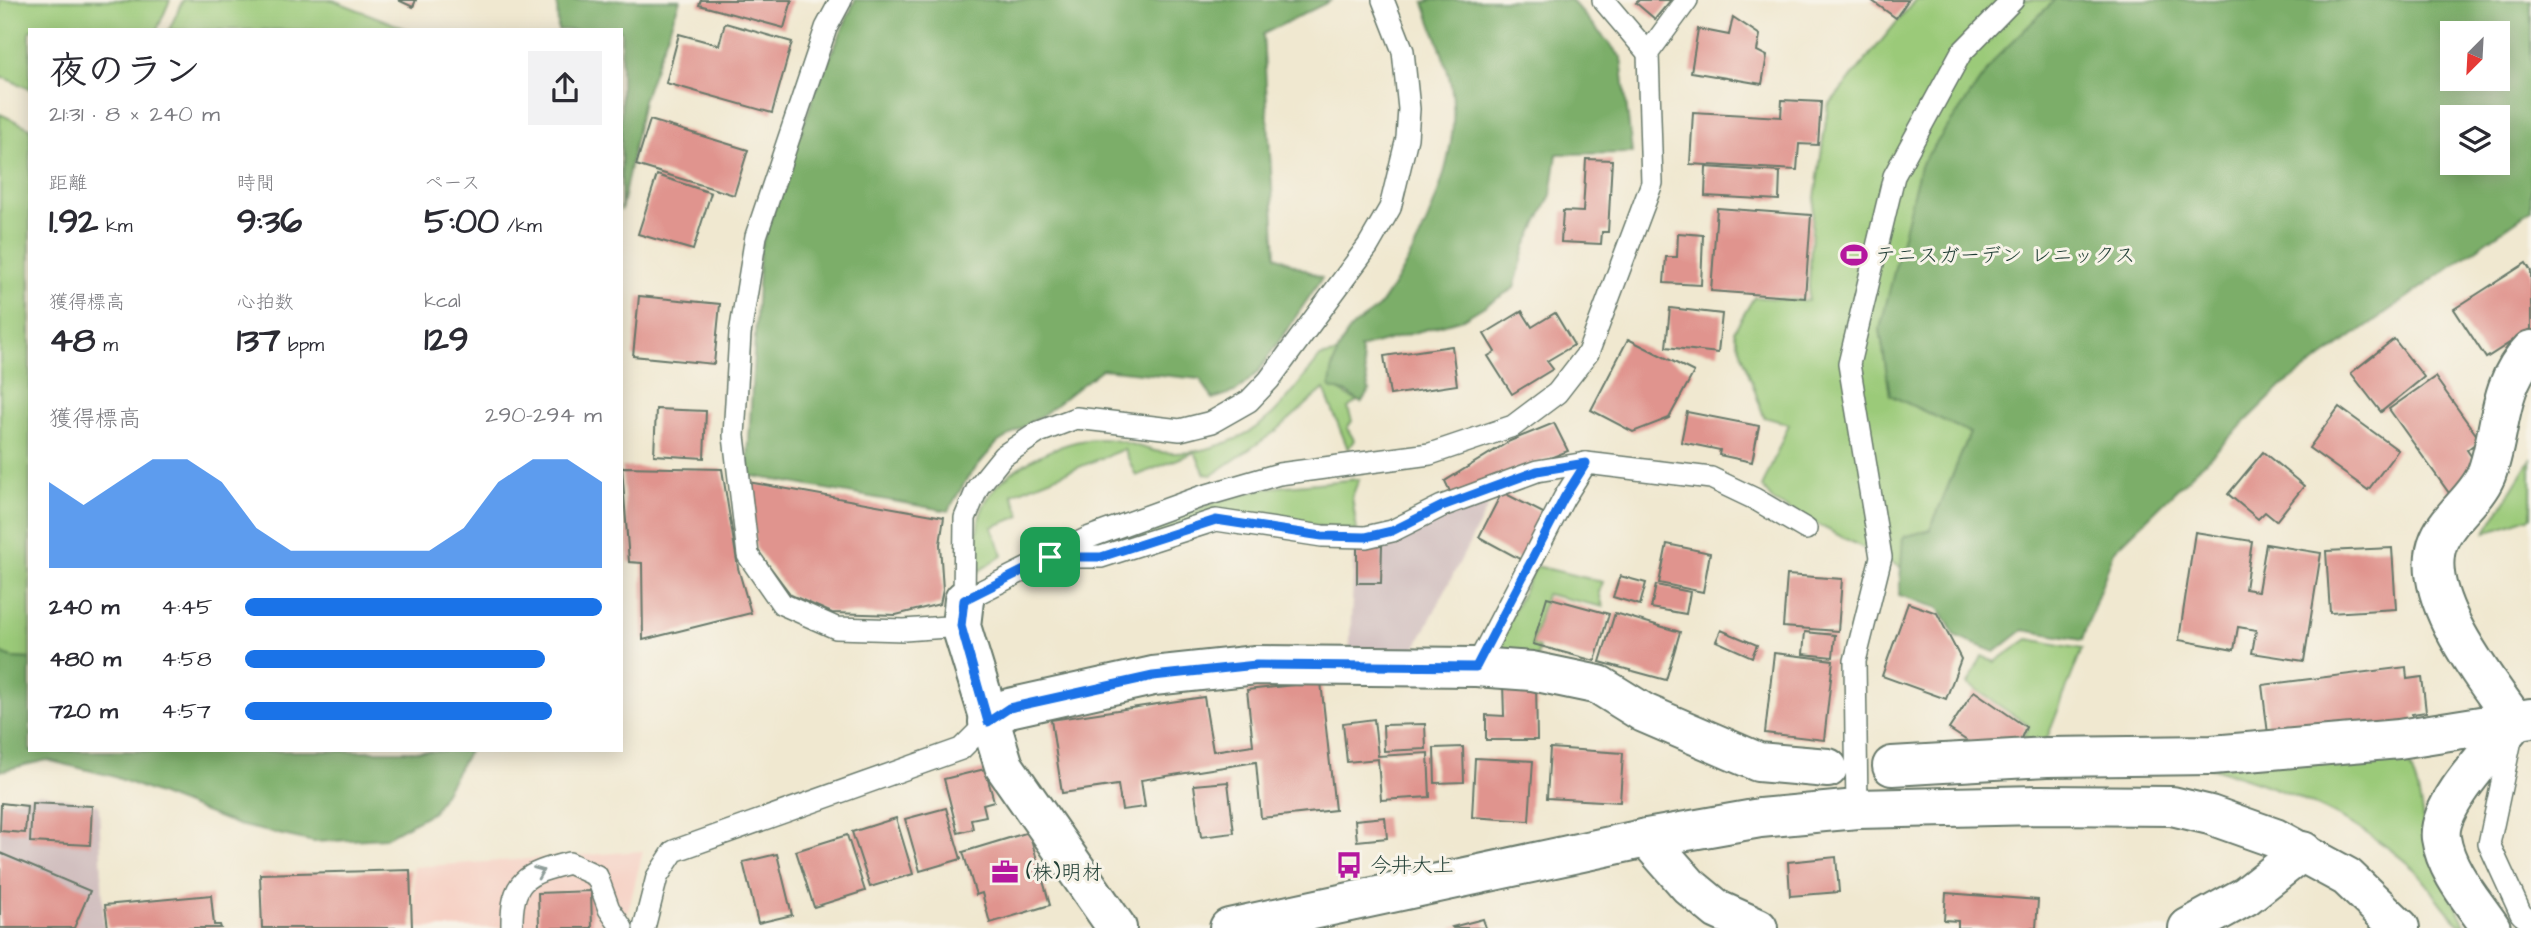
<!DOCTYPE html>
<html lang="ja">
<meta charset="utf-8">
<style>
:root{--surface:#fff;--page:#f2f2f3;--text:#2b2b33;--muted:#7c7c81;--accent:#1a73e8}
body{margin:0;font-family:"Architects Daughter","Klee One",sans-serif;background:var(--page);color:var(--text);height:100vh;display:flex;flex-direction:column;font-size:26px;white-space:nowrap}
*{box-sizing:border-box;margin:0}
p{font-size:23px;color:var(--muted)}
.icon{flex:none;width:38px;height:38px;fill:none;stroke:currentColor;stroke-width:2;stroke-linecap:round;stroke-linejoin:round}
.map{position:relative;flex:1;overflow:hidden}
.details{position:absolute;left:28px;top:28px;width:595px;height:724px;display:flex;flex-direction:column;background:var(--surface);border-radius:0px;box-shadow:0 4px 18px #0003}
.details>*{flex:none}
.needle{width:46px;rotate:204deg}
.tools{position:absolute;left:2440px;top:21px;display:grid;gap:14px}
.tools a{display:grid;place-items:center;width:70px;height:70px;border-radius:0px;background:var(--surface);box-shadow:0 4px 18px #0003;font-size:35px}
.pin{position:absolute;display:grid;place-items:center;width:60px;height:60px;color:#fff;margin:-30px;border-radius:14px;box-shadow:0 4px 10px #0006}
.round{display:grid;place-items:center;flex:none;width:74px;height:74px;border-radius:0px;background:var(--page)}
.headline{display:flex;align-items:center;justify-content:space-between;height:119px;padding:0 21px}
h1{font-size:38px;font-weight:800;line-height:52px}
.figures{display:grid;grid-template-columns:repeat(3,1fr);gap:10px;height:119px;padding:7px 21px}
.figures div{display:grid;align-content:center}
.figures b{font-size:35px;font-weight:800}
.figures small{font-size:19px;font-weight:400}
.figures p{font-size:19px}
.chart{height:196px;padding:14px 21px}
.chart p{display:flex;justify-content:space-between}
.chart svg{width:100%;height:126px;margin-top:7px;fill:var(--accent);opacity:.7}
ul{padding:0 21px;list-style:none;font-size:23px}
li{display:grid;grid-template-columns:112px 84px 1fr;align-items:center;height:52px}
li i{height:18px;border-radius:9px;background:var(--accent)}
.map>svg:first-child{display:block}
.built{fill:#f6d1c5}
.industrial{fill:#d1bfbf}
.green{fill:#9bca79;stroke:#5d8456;stroke-width:2}
.forest{fill:#7cae69;stroke:#4e764e;stroke-width:2;fill-rule:evenodd}
.building{fill:#e0948e}
.lines{fill:none;stroke-linecap:round;stroke-linejoin:round}
.lane-casing{stroke:#68796b;stroke-width:24}
.street-casing{stroke:#68796b;stroke-width:42}
.secondary-casing{stroke:#68796b;stroke-width:42}
.lane{stroke:#fff;stroke-width:21}
.street{stroke:#fff;stroke-width:38}
.secondary{stroke:#fff;stroke-width:38}
.oneway{stroke:#8f9e9a}
.route-casing{stroke:#fff;stroke-width:14}
.route{stroke:#1a73e8;stroke-width:9}
.labels{text-anchor:middle;dominant-baseline:central;stroke-width:6;stroke-linejoin:round;paint-order:stroke}
.poi-label{font-size:21px;fill:#1f3d34;stroke:#f7f3e8;text-anchor:start}
</style>
<div class="map">
<svg width="2531" height="928" viewBox="0 0 2531 928">
<rect width="100%" height="100%" fill="#f7f3e8"/>
<filter id="ink" filterUnits="userSpaceOnUse"><feTurbulence type="fractalNoise" baseFrequency=".0143" numOctaves="2"/><feDisplacementMap in="SourceGraphic" scale="14" xChannelSelector="R" yChannelSelector="G"/><feConvolveMatrix kernelMatrix="1 2 1 2 8 2 1 2 1" color-interpolation-filters="sRGB"/></filter>
<filter id="wash" filterUnits="userSpaceOnUse"><feTurbulence type="fractalNoise" baseFrequency=".00686" numOctaves="4" result="noise"/><feDisplacementMap in="SourceGraphic" scale="28" xChannelSelector="R" yChannelSelector="G"/><feGaussianBlur stdDeviation="1.57" result="paint"/><feColorMatrix in="noise" values="0 0 0 0 0 0 0 0 0 0 0 0 0 0 0 0 0 1.4 0 .05"/><feComposite in="paint" operator="in"/></filter>
<g filter="url(#wash)">
<rect width="100%" height="100%" fill="#f0e8d0"/>
<path class="built" d="M643,851l-19,77h-208l-3,-61z"/>
<g class="industrial">
<path d="M1495,493l-86,168 -60,-4 6,-113z"/>
<path d="M41,793l58,12 5,123h-104v-125z"/>
</g>
<g class="green">
<path d="M0,0h170l-13,30h-127v59l-30,-13z"/>
<path d="M183,0h150l76,30h-240z"/>
<path d="M1915,0h140l-58,57 -117,272 10,66 80,38 -40,97 -27,7 -1,31 -128,-66 -12,-15 27,-63 -25,-7 -30,-86 20,-34 54,4 5,-89 15,-106z"/>
<path d="M0,114l30,14v531l-18,-1 -12,-5z"/>
<path d="M1339,353l-7,14 6,23 19,11 -9,7 4,13 -5,7 7,12 -6,9 -24,-60 -48,42 -64,44 -7,-1 -10,-22 -59,24 -12,-27 -112,45 9,22 -29,11 11,28 -24,16c-3,-21 -4,-49 6,-68 18,-35 76,-63 113,-64 22,-1 41,9 62,13 21,3 43,-1 63,-8 46,-15 68,-50 97,-87z"/>
<path d="M2531,459v58l-45,15z"/>
<path d="M1359,479l-7,18 5,34 -83,-10 -159,24 -2,-3 105,-41 47,-13z"/>
<path d="M1536,566l67,16 -4,10 4,15 -57,-13 -14,51 7,3 -5,22 -48,-5z"/>
<path d="M2028,639l54,10 -40,102 -25,2 12,-27 -61,-42 14,-28 13,6z"/>
<path d="M2405,751l13,39 11,65 38,73c-17,-7 -38,-45 -53,-59 -61,-55 -138,-84 -216,-105z"/>
</g>
<g class="forest">
<path d="M557,0h123l-37,100 -22,111v-181h-63z"/>
<path d="M855,0h477l-69,34 13,222 46,22 -64,94 -21,19 -24,8 -13,-20 -98,-10 -58,45 -47,29 -29,34 -20,34 -201,-36 13,-226 55,-157z"/>
<path d="M1431,0h140l50,57 11,96 -75,1 -6,41 -25,51 -12,42 -51,31 -103,29 9,43 -8,12 -13,-10 -18,-5c1,-19 8,-44 21,-59 8,-10 21,-14 29,-24 40,-56 84,-150 71,-220 -5,-27 -18,-55 -27,-82z"/>
<path d="M2055,0h476v210l-249,176 -168,165 -32,89 -59,-10 -28,22 -39,-15 -17,-29 -40,-13 4,-58 27,-7 40,-97 -80,-38 -10,-66 40,-163 77,-109zM2452,33h45v46h-45zM2452,117h45v46h-45z"/>
<path d="M0,653l12,5 18,1v92h439l-36,61 -48,26 -71,4 -76,-17 -126,-49 -65,-16 -47,11z"/>
</g>
<g id="blocks">
<g class="building">
<path d="M398,0h18l-3,7z"/>
<path d="M701,0h91l-8,28 -85,-23z"/>
<path d="M1639,0h32l-16,19 -19,-16z"/>
<path d="M1871,0h37l-12,18z"/>
<path d="M1733,17l27,18 -3,16 10,5 -5,28 -71,-12 7,-43 31,6z"/>
<path d="M725,23l67,19 -20,71 -106,-30 13,-49 40,11z"/>
<path d="M1782,100l39,2 -3,43 -19,-1 -2,26 -107,-6 3,-52 88,5z"/>
<path d="M650,120l98,30 -14,45 -98,-30z"/>
<path d="M1586,159l26,1 -4,72h-6l-1,12 -40,-2 2,-31 20,1z"/>
<path d="M1706,167l74,5 -1,28 -74,-4z"/>
<path d="M657,175l54,18 -18,57 -55,-16z"/>
<path d="M1717,208l94,7 -6,83 -94,-7z"/>
<path d="M1678,233l25,2 -2,50 -37,-2 2,-26h11z"/>
<path d="M2526,263l5,8v58l-45,29 -32,-49z"/>
<path d="M639,296l81,8 -6,60 -81,-8z"/>
<path d="M1670,308l52,6 -4,39 -52,-6z"/>
<path d="M1522,311l10,16 23,-14 19,32 -27,16 6,8 -41,25 -24,-38 7,-4 -11,-18z"/>
<path d="M1628,339l66,33 -25,46 -36,14 -42,-22z"/>
<path d="M2394,339l30,38 -43,35 -30,-39z"/>
<path d="M1452,346l5,39 -67,10 -6,-39z"/>
<path d="M2435,377l45,63 -13,10 14,21 -32,22 -60,-84z"/>
<path d="M2339,407l59,43 -30,40 -59,-42z"/>
<path d="M656,409l50,2 -2,47 -50,-3z"/>
<path d="M1687,412l72,14 -7,36 -33,-7 1,-5 -39,-8z"/>
<path d="M1554,423l14,28 -116,45 -7,-15 65,-40z"/>
<path d="M2263,452l41,34 -28,35 -11,-9 -7,7 -30,-25z"/>
<path d="M622,467l100,2 16,99 13,45 -108,27 -1,-77 -13,-1z"/>
<path d="M748,482l196,35 -4,27 3,46 -3,14 -44,11 -64,-2 -41,-18 -35,-47z"/>
<path d="M1502,492l47,24 -24,46 -46,-25z"/>
<path d="M2195,532l57,9 -7,48 13,2 8,-47 55,9 -17,108 -52,-8 4,-23 -18,-3 -4,23 -55,-10z"/>
<path d="M1357,544l25,1 -1,38h-24z"/>
<path d="M1667,544l43,9 -7,39 -44,-9z"/>
<path d="M2392,548l4,61 -66,4 -4,-62z"/>
<path d="M1787,575l55,4 -4,52 -55,-4z"/>
<path d="M1620,576l26,7 -6,22 -27,-8z"/>
<path d="M1656,585l34,7 -4,22 -35,-6z"/>
<path d="M1547,597l62,17 -14,47 -62,-17z"/>
<path d="M1908,603l29,10 24,46 -15,40 -64,-23z"/>
<path d="M1615,613l65,19 -14,48 -66,-18z"/>
<path d="M1721,630l36,15 -5,12 -36,-16z"/>
<path d="M1805,632l30,3 -2,22 -30,-3z"/>
<path d="M1774,653l59,7 -9,80 -59,-7z"/>
<path d="M2406,667l1,12 15,-2 4,35 -14,2 2,10 -145,18 -7,-57z"/>
<path d="M1321,682l14,128 -74,8 -5,-56 -115,18 4,27 -23,3 -4,-25 -56,8 -11,-73 153,-23 9,54 40,-6 -6,-55z"/>
<path d="M1503,683h33l1,57h-51v-25l18,1z"/>
<path d="M1974,691l52,36 -11,25 -28,2 -38,-25z"/>
<path d="M1374,719l4,37 50,-3 2,44 -49,3 -3,-41 -31,3 -4,-39z"/>
<path d="M1425,724l1,25 -42,2 -1,-26z"/>
<path d="M1463,747l1,35 -29,1 -1,-35z"/>
<path d="M1550,748l73,5 -3,49 -73,-4z"/>
<path d="M1475,758l58,3 -4,60 -57,-4z"/>
<path d="M985,769l9,32 -11,3 3,12 -15,3 2,10 -15,4 -14,-54z"/>
<path d="M1228,782l6,51 -33,4 -7,-52z"/>
<path d="M1,803l26,3 -2,27 -25,-2z"/>
<path d="M32,803l60,3 -2,39 -60,-3z"/>
<path d="M946,808l15,51 -41,12 -15,-52z"/>
<path d="M1385,817l2,21 -30,3 -2,-21z"/>
<path d="M896,818l17,56 -43,13 -18,-55z"/>
<path d="M1029,832l21,73 -60,18 -8,-30 -6,2 -13,-43z"/>
<path d="M847,835l18,56 -51,16 -18,-56z"/>
<path d="M0,853l90,38 -16,37h-74z"/>
<path d="M777,854l15,61 -34,8 -15,-61z"/>
<path d="M1836,857l3,35 -49,4 -2,-34z"/>
<path d="M410,870l2,58h-150l-2,-54z"/>
<path d="M591,891l1,37h-53l-1,-35z"/>
<path d="M1946,893l92,7 -2,28h-78v-7l-14,-1z"/>
<path d="M211,895l3,30h6l1,3h-113l-3,-23z"/>
<path d="M1483,919l3,9h-33l-1,-1z"/>
</g>
</g>
</g>
<g filter="url(#ink)">
<use href="#blocks" fill-opacity="0" stroke="#68796b" stroke-width="2"/>
<g class="lines">
<defs>
<g id="lane">
<path d="M841,0l-15,28 -70,208 -16,98 -6,102 14,119 34,49 54,24 68,2 57,-4"/>
<path d="M1383,0l20,51 6,58 -2,29 -17,70 -22,38 -99,134 -20,21 -37,21 -32,8 -104,-12 -37,14 -36,24 -25,31 -13,31 -1,82 126,-63 110,-40 79,-23 151,-20 83,-28 44,-33 31,-40 64,-170 -4,-130 39,-53"/>
<path d="M1603,0l45,53"/>
<path d="M1056,557h45l115,-37 106,16 44,1 26,-6 50,-25 95,-35 49,-8"/>
<path d="M1476,667l88,-169 22,-35 125,15 44,21 51,30"/>
<path d="M2512,735l-23,109 32,70 10,8"/>
<path d="M1857,809l-2,-148 26,-104 -32,-193 45,-188 67,-123 52,-53"/>
<path d="M512,928c-1,-48 13,-54 57,-65l28,13 12,33 13,19"/>
<path d="M644,928l13,-51 17,-26 287,-102 27,-27"/>
</g>
<g id="street">
<path d="M964,600l-3,26 43,140 113,162"/>
<path d="M2515,721c-29,-41 -99,-128 -76,-181 10,-24 37,-41 47,-65 16,-42 10,-89 45,-125"/>
<path d="M988,722l21,-14 144,-32 103,-11 220,2 56,4 67,14 45,28 114,49 70,6"/>
<path d="M1892,766l155,-9 165,-2 187,-16 132,-21"/>
<path d="M1647,838l42,48 29,24 40,18"/>
<path d="M2188,928l58,-32 57,-45"/>
<path d="M2491,928c-18,-27 -45,-56 -50,-90 -5,-33 54,-91 74,-117"/>
</g>
<path id="secondary" d="M1229,928l418,-90 113,-20 97,-9 182,-4 133,1 38,9 65,23 72,39 53,51"/>
</defs>
<use href="#lane" class="lane-casing"/>
<use href="#street" class="street-casing"/>
<use href="#secondary" class="secondary-casing"/>
<use href="#lane" class="lane"/>
<use href="#street" class="street"/>
<use href="#secondary" class="secondary"/>
</g>
<defs><path id="oneway-chevron" d="M-2-3.5L2.5 0L-2 3.5" fill="none" stroke-width="1.6" stroke-linecap="round" stroke-linejoin="round" transform="scale(1.75)"/></defs>
<use class="oneway" href="#oneway-chevron" transform="translate(539 872) rotate(-22)"/>
</g>
<g class="lines" filter="url(#ink)">
<defs>
<path id="route" d="M1586,463l-22,35 -88,169 -220,-2 -103,11 -144,32 -21,14 -27,-96 3,-26 86,-43h51l115,-37 106,16 44,1 26,-6 50,-25 95,-35z"/>
</defs>
<use href="#route" class="route-casing"/>
<use href="#route" class="route"/>
</g>
<defs>
<symbol id="stadium-bare" viewBox="-9 -9 18 18"><path d="M0-5a6.5 5 0 1 0 0 10a6.5 5 0 1 0 0-10ZM-3.5-1.8h7v3.6h-7Z" fill="#b5179e" stroke="#f7f3e8" stroke-width="2.5" paint-order="stroke"/></symbol>
<symbol id="bus-bare" viewBox="-9 -9 18 18"><path d="M-5-6H5V4H4V6H2V4H-2V6H-4V4H-5ZM-3.5-4V0h7V-4ZM-3.5 1.2v1.5H-2V1.2ZM2 1.2v1.5H3.5V1.2Z" fill="#b5179e" stroke="#f7f3e8" stroke-width="2.5" paint-order="stroke"/></symbol>
<symbol id="office-bare" viewBox="-9 -9 18 18"><path d="M-6-3h4V-5.5h4V-3h4V5H-6ZM-1-4.5V-3h2v-1.5ZM-6 0V1H6V0Z" fill="#b5179e" stroke="#f7f3e8" stroke-width="2.5" paint-order="stroke"/></symbol>
</defs>
<g fill-rule="evenodd">
<use href="#stadium-bare" x="1835" y="236" width="38" height="38"/>
<use href="#bus-bare" x="1330" y="846" width="38" height="38"/>
<use href="#office-bare" x="986" y="853" width="38" height="38"/>
</g>
<g class="labels">
<g class="poi-label">
<text x="1875" y="255">テニスガーデン レニックス</text>
<text x="1370" y="865">今井大上</text>
<text x="1026" y="872">(株)明材</text>
</g>
</g>
</svg>
<div class="tools">
<a><svg class="needle" viewBox="-14 -14 28 28"><path d="M0-13l5 13h-10z" fill="#e53935"/><path d="M0 13l5-13h-10z" fill="#7c7c81"/></svg></a>
<a><svg class="icon" aria-label="layers" viewBox="0 0 24 24"><path d="M12 4l9 5-9 5-9-5zM3 14l9 5 9-5"/></svg></a>
</div>
<div class="pin" style="left:1050px;top:557px;background:#1e9e55"><svg class="icon" aria-label="arrive" viewBox="0 0 24 24"><path d="M6 21V4h12l-3 4 3 4H6"/></svg></div>
<section class="details">
<div class="headline"><div><h1>夜のラン</h1><p>21:31 · 8 × 240 m</p></div><a class="round"><svg class="icon" aria-label="share" viewBox="0 0 24 24"><path d="M12 15V3M7 8l5-5 5 5M5 13v7h14v-7"/></svg></a></div>
<div class="figures">
<div><p>距離</p><b>1.92<small> km</small></b></div>
<div><p>時間</p><b>9:36</b></div>
<div><p>ペース</p><b>5:00<small> /km</small></b></div>
</div>
<div class="figures">
<div><p>獲得標高</p><b>48<small> m</small></b></div>
<div><p>心拍数</p><b>137<small> bpm</small></b></div>
<div><p>kcal</p><b>129</b></div>
</div>
<div class="chart"><p><span>獲得標高</span>290–294 m</p>
<svg viewBox="0 0 160 44" preserveAspectRatio="none"><path d="M0 44V14L10 22L20 14L30 6L40 6L50 14L60 30L70 38L80 38L90 38L100 38L110 38L120 30L130 14L140 6L150 6L160 14V44z"/></svg>
</div>
<ul>
<li><b>240 m</b>4:45<i style="width:100%"></i></li>
<li><b>480 m</b>4:58<i style="width:84%"></i></li>
<li><b>720 m</b>4:57<i style="width:86%"></i></li>
</ul>
</section>
</div>
